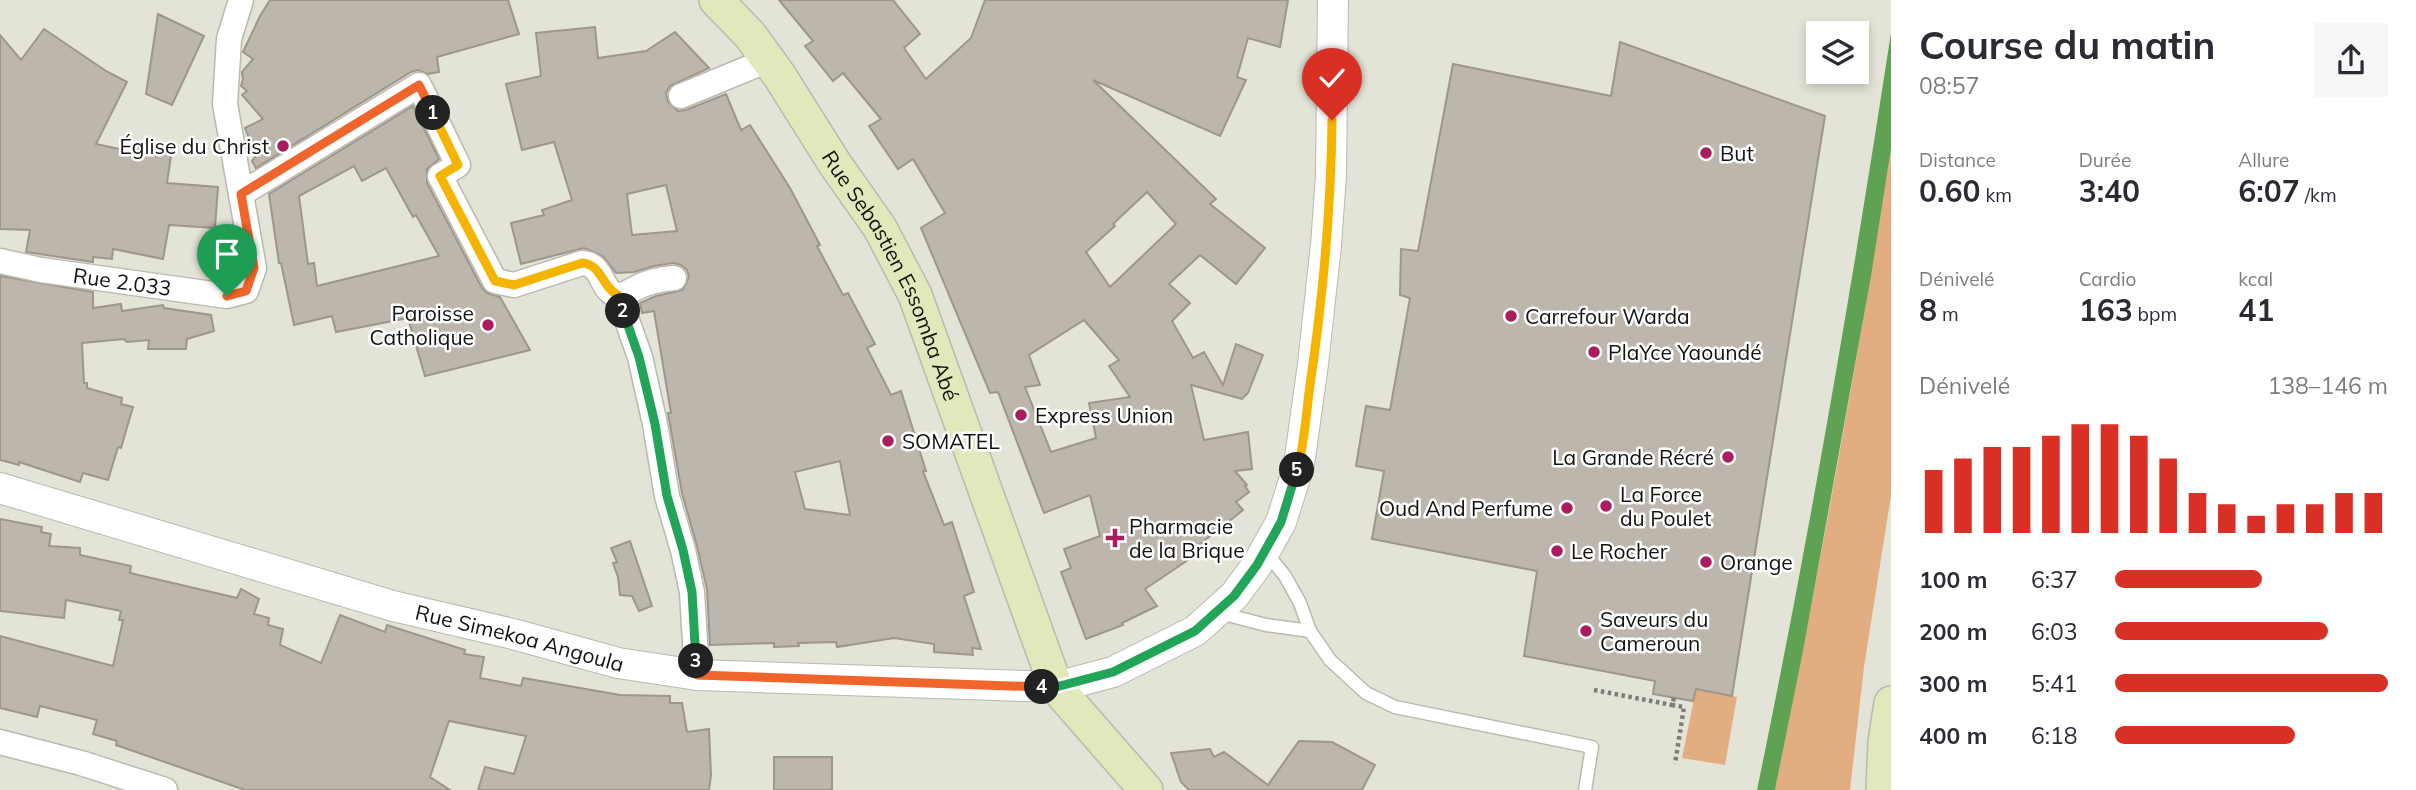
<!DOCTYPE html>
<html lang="fr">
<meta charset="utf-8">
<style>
:root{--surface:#fff;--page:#f7f7f7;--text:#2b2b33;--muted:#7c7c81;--accent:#d93025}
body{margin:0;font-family:Mulish,sans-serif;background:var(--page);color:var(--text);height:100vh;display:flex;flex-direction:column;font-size:26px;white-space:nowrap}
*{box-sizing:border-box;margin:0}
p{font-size:23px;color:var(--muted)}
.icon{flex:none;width:38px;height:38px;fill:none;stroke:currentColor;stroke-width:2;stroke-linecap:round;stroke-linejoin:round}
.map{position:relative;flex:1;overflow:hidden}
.details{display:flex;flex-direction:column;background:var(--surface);width:525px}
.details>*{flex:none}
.tools{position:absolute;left:1806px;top:21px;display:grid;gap:14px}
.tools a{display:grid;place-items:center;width:63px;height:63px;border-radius:0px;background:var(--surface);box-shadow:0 4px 10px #0003;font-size:35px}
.pin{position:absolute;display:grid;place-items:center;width:60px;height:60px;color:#fff;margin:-72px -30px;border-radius:50% 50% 50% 0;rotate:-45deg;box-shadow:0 0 7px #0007}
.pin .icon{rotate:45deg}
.km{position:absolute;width:35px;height:35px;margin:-18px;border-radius:50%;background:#222;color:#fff;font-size:19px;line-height:35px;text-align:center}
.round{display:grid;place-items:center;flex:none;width:74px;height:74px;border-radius:0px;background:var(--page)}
.summary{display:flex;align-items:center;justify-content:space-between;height:119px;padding:0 28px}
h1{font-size:38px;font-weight:700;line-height:52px}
.figures{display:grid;grid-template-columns:repeat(3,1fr);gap:10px;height:119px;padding:7px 28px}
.figures div{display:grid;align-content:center}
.figures b{font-size:30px;font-weight:700}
.figures small{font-size:19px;font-weight:400}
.figures p{font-size:19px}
.chart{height:196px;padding:14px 28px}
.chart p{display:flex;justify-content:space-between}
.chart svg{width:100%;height:126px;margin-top:7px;stroke:var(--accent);stroke-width:6}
ul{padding:0 28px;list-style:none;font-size:23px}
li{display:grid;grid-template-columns:112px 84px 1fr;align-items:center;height:52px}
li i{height:18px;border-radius:9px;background:var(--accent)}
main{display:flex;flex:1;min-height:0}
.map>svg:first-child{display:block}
.green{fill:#e2ad80}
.water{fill:#60a254}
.building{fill:#bcb6ac;stroke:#9c968c;stroke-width:2;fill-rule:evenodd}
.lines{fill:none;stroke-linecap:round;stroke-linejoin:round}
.service-casing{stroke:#bbb9ae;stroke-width:15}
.minor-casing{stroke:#bbb9ae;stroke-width:27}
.tertiary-casing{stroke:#bbb9ae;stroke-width:32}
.secondary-casing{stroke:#bbb9ae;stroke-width:36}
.path{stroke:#7d7c74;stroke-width:4.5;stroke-dasharray:3.5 3.5;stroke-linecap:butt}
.service{stroke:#fff;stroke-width:12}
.minor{stroke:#fff;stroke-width:24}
.tertiary{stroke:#fff;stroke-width:30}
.secondary{stroke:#e0e8bc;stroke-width:33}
.split-1-casing{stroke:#fff;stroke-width:14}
.split-2-casing{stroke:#fff;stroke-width:14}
.split-3-casing{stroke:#fff;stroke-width:14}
.split-4-casing{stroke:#fff;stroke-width:14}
.split-5-casing{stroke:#fff;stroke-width:14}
.split-6-casing{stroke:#fff;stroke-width:14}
.split-1{stroke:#f0652b;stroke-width:9}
.split-2{stroke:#f5b400;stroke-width:9}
.split-3{stroke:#22a559;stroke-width:9}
.split-4{stroke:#f0652b;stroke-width:9}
.split-5{stroke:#22a559;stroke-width:9}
.split-6{stroke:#f5b400;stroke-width:9}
.poi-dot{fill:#aa1c5b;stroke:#fff;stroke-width:2.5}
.labels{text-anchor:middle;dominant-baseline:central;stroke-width:5;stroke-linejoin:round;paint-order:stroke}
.poi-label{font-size:21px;fill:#13120e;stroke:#fff;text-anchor:start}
.street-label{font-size:21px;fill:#13120e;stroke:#fff}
</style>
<main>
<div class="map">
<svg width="1891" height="790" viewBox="0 0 1891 790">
<rect width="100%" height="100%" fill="#e4e3d7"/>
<g class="green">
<path d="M1891,149v346l-27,172 -14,123h-75c43,-213 82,-426 116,-641z"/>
<path d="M1696,689l41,8 -12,68 -43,-7z"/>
</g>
<path class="water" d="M1891,33v116l-20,127 -68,375 -28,139h-18c52,-251 95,-503 134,-757z"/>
<g class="building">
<path d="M270,0h238l11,34 -82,23 2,15 -11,2 -10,-4 -7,2 -155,96 -4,-7 4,-5 -11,-28 18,-9 -21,-24 5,-4 -6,-5 2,-7 -1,-7 11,-13 -10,-7 17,-36z"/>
<path d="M779,0h114l27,34 -16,14 22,31 45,-41 14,-38h303l-8,47 -32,-9 -11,39 9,3 -26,56 -127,-56 123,119 -6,5 55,44 -29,36 -36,-29 -31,29 21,19 -18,18 21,37 11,-6 19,33 13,-41 27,11 -15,38 -6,6 -51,-14 13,55 44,-8 4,37 -17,2 12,14 -2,1 4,6 -13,10 7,8 -49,39 3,5 -52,35 12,17 -35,17 1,2 -37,14 -25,-67 10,-4 -7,-19 36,-13 -10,-41 -46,18 -46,-121 -8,1 -69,-165 24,-15 -32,-54 -15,10 -29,-43 12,-7 -38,-46 -10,8 -28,-35 8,-5zM1147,192l29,32 -66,63 -24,-35 29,-26 -2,-2zM1084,320l35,40 -10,6 21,31 -41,6 7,35 -45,14 -26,-65 15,-2 -11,-30z"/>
<path d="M158,14l46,22 -32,69 -26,-11z"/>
<path d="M595,27l3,31 48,-7 29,-19 34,36 -39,18 -4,7 2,9 10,9 8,-1 40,-16 15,36 9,-5 40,63 30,57 -3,1 26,49 5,-2 27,51 -8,4 24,47 10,-4 25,80h-3l21,54 8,-3 22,70 -10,4 17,53 -9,-1 1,7 -39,-3v-8l-40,-6 -57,9 -1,-5 -38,1 1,3 -25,1v-4l-64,2 -3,-56 -10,-43 -15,-53 -14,-80h3l-17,-102 -12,2 -2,-10 16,-7 27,-6 6,-13 -2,-7 -6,-5 -8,-2 -19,3 -20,6 -18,1 -13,-17 -19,-8 -63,16 -10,-41 33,-8 -2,-5 30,-10 -18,-58 -32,8 -16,-66 35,-8 -5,-43zM666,185l11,46 -45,4 -5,-41zM840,461l10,54 -45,-6 -10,-37z"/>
<path d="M44,29l62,42 21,11 -31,62 42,9 1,-8 33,4 -5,34 51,4 -3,41 -46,-3 -6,34 -50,-10 -1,10 -19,-2v5l-67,-10 4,-22 -30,-1v-194l21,25z"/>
<path d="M1620,42l205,74 -93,580 -36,-7 -3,12 -40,-7 2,-13 -131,-25 13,-85 -165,-32 12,-68 -28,-5 10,-60 24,4 20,-112 -10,-3 1,-46 17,2 35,-187 158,32z"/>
<path d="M413,106l26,53 -12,10v14l55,105 5,5 13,4 30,53 -105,26 -17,-58 -72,14 -4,-16 -38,9 -13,-62h-2l-10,-69zM354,166l8,15 24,-13 27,49 3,-2 23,41 -122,30 -3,-23 -6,1 -9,-68z"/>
<path d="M0,276l93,16v16l28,-4 1,7 41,-6 1,3 47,7 3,16 -27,8 -1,10h-38l1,-9 -22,2 -3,-3 -42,4 2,40h3v5l35,10 -1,6 12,3 -12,41 -3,-1 -10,33 -25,-7 -3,9 -61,-20v3l-19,-5z"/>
<path d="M0,519l42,8 -1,5 10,2 -2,12 31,2v7l51,11 -1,7 107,25 4,-9 18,10 -5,15 15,4 -1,7 15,4 -3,16 41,18 19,-48 45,17 2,-7 78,25 -1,4 20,3 -4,21 41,8 2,-8 97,17 50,1v7h12l5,29 22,-3 2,46 -2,15h-231l7,-23 29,7 12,-38 -77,-15 -19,56 20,13h-205l-129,-45 1,-4 -24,-7 4,-14 -57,-14 -3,11 -37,-9v-72l113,30 10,-46h-4l2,-9 -55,-11 -2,18 -64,-7z"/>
<path d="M630,541l22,65 -13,5 -7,-15 -12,-1 -2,-18 -5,-14 4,-1 -6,-14z"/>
<path d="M1299,741l33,1 43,23 -13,25h-173l-8,-8 -10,-29 39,-4 4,8 10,-5 44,33z"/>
<rect x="774" y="757" width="58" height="33"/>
</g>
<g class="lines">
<defs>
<g id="service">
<path d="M1265,551l20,25 15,27 10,28 20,29 36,33 29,14 197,40 -7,43"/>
<path d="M1220,613l46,12 44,6"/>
</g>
<g id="minor">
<path d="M681,96l87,-36"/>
<path d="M241,194l178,-109 39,80 -18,11 55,105 19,4 68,-22c22,1 18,28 35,32 6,1 10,-2 15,-5 14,-8 26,-11 42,-12"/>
<path id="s1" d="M0,261l41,9 186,26 19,-5 8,-23 -29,-164 4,-65 12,-39"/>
<path d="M618,295l22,62 15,67 12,72 16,54 9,42 5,83"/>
<path d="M0,742l81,21 84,27"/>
</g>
<g id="tertiary">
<path id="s2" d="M0,488l393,118 120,28 105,29 79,12 359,12 57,-15 82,-41 39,-35 23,-31 24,-43 18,-57 14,-101 13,-119 5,-70 2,-175"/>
</g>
<g id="secondary">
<path id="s3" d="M716,0l34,35 29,40 56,89 45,64 35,67 141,392 90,103"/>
<path d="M1883,790l2,-48 6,-39"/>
</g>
</defs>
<use href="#service" class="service-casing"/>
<use href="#minor" class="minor-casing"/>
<use href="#tertiary" class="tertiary-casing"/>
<use href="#secondary" class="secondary-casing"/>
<g class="path">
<path d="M1594,690l78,15"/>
<path d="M1674,698l-2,7 12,2 -9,57"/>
</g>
<use href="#service" class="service"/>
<use href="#minor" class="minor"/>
<use href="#tertiary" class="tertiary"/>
<use href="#secondary" class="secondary"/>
</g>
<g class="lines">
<defs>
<path id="split-1" d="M227,296l19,-5 8,-23 -13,-74 178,-109 14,28"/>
<path id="split-2" d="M433,113l25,52 -18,11 55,105 19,4 68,-22c20,1 20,25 36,32l5,16"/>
<path id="split-3" d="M623,311l16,46 16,67 12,72 16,54 9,42 4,69"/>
<path id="split-4" d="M696,661l1,14 345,12"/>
<path id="split-5" d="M1042,687h14l57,-15 82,-41 39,-35 23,-31 24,-43 16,-52"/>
<path id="split-6" d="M1297,470c8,-27 9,-57 13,-85 13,-88 21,-176 22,-265"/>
</defs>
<use href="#split-1" class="split-1-casing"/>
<use href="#split-2" class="split-2-casing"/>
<use href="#split-3" class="split-3-casing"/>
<use href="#split-4" class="split-4-casing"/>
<use href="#split-5" class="split-5-casing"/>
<use href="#split-6" class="split-6-casing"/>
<use href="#split-1" class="split-1"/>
<use href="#split-2" class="split-2"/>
<use href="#split-3" class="split-3"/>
<use href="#split-4" class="split-4"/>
<use href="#split-5" class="split-5"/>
<use href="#split-6" class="split-6"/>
</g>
<g class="poi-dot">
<circle cx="283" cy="146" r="7"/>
<circle cx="1706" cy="153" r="7"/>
<circle cx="1511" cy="316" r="7"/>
<circle cx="488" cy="325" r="7"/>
<circle cx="1594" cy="352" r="7"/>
<circle cx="1021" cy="415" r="7"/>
<circle cx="888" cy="441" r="7"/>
<circle cx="1728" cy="457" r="7"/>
<circle cx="1606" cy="506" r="7"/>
<circle cx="1567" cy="508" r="7"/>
<path d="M1111.5 527.5h7v7h7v7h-7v7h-7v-7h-7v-7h7z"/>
<circle cx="1557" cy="551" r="7"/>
<circle cx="1706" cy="562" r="7"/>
<circle cx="1586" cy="631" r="7"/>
</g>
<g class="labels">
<g class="poi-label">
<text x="269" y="146" text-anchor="end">Église du Christ</text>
<text x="1720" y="153">But</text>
<text x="474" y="313" text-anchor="end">Paroisse<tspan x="474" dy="24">Catholique</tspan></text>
<text x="1525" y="316">Carrefour Warda</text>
<text x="1608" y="352">PlaYce Yaoundé</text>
<text x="1035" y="415">Express Union</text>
<text x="902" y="441">SOMATEL</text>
<text x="1714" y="457" text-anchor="end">La Grande Récré</text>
<text x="1620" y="494">La Force<tspan x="1620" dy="24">du Poulet</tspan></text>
<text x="1553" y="508" text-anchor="end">Oud And Perfume</text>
<text x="1129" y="526">Pharmacie<tspan x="1129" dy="24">de la Brique</tspan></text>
<text x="1571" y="551">Le Rocher</text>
<text x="1720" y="562">Orange</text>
<text x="1600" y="619">Saveurs du<tspan x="1600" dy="24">Cameroun</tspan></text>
</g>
<g class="street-label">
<text stroke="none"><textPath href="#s3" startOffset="329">Rue Sebastien Essomba Abé</textPath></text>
<text stroke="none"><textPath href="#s1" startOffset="124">Rue 2.033</textPath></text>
<text stroke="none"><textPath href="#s2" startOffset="541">Rue Simekoa Angoula</textPath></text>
</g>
</g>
</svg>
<div class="tools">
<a><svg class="icon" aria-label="layers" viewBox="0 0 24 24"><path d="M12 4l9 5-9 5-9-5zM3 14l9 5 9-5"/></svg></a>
</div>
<div class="pin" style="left:227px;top:296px;background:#1e9e55"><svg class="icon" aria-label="arrive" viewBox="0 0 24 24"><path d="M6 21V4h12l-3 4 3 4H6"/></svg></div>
<div class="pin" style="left:1332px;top:120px;background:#d93025"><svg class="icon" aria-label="check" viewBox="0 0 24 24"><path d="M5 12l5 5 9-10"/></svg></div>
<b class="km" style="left:433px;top:113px">1</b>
<b class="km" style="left:623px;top:311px">2</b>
<b class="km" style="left:696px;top:661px">3</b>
<b class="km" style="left:1042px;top:687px">4</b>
<b class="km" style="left:1297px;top:470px">5</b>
</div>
<section class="details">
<div class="summary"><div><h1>Course du matin</h1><p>08:57</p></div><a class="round"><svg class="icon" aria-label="share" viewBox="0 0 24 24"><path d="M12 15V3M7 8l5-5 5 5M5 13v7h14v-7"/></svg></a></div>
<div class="figures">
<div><p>Distance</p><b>0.60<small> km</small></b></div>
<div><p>Durée</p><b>3:40</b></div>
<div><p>Allure</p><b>6:07<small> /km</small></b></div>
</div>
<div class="figures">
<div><p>Dénivelé</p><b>8<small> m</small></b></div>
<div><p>Cardio</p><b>163<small> bpm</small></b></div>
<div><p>kcal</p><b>41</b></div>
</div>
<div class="chart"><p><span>Dénivelé</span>138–146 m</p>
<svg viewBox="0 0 160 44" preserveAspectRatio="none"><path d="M5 44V22M15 44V18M25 44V14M35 44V14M45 44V10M55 44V6M65 44V6M75 44V10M85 44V18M95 44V30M105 44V34M115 44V38M125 44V34M135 44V34M145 44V30M155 44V30"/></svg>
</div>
<ul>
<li><b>100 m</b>6:37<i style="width:54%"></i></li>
<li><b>200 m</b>6:03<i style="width:78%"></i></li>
<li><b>300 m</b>5:41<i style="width:100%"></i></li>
<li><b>400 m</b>6:18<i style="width:66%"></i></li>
</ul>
</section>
</main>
